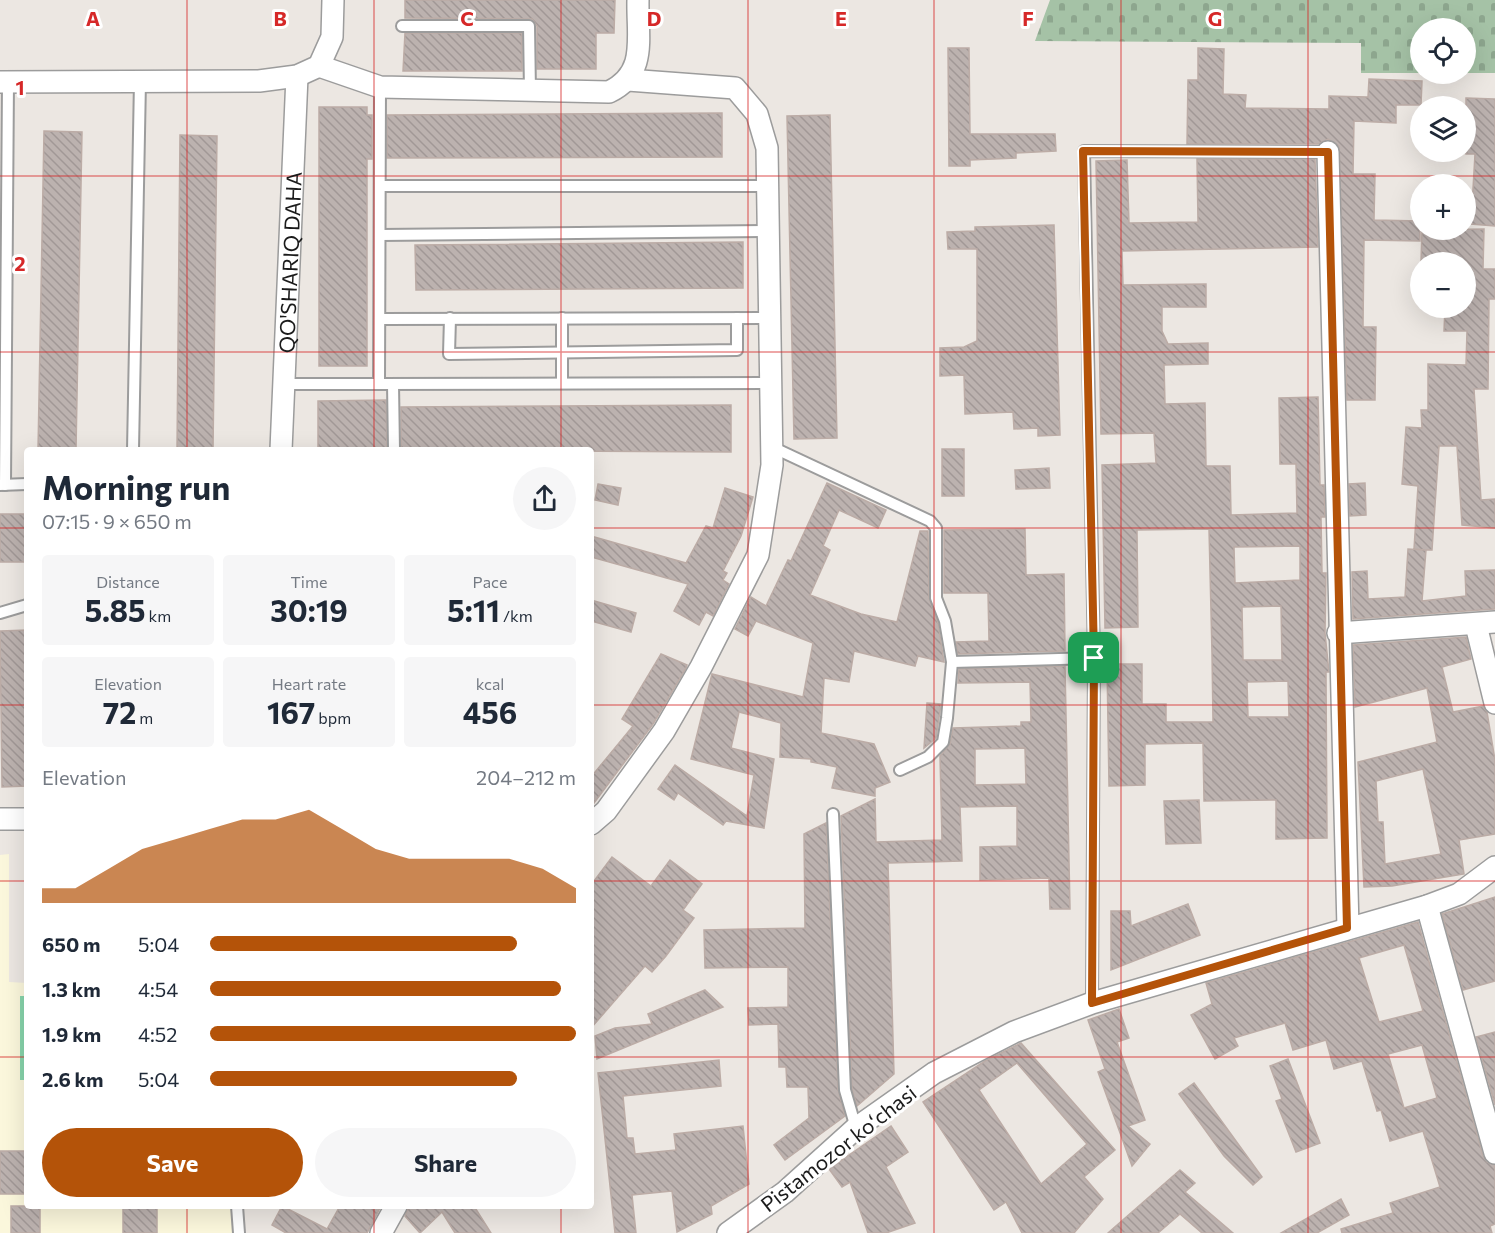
<!DOCTYPE html>
<meta charset="utf-8">
<style>
:root{--surface:#fff;--page:#f6f6f7;--text:#1f2937;--muted:#747a83;--accent:#b45309}
body{margin:0;font-family:Commissioner,sans-serif;background:var(--page);color:var(--text);height:100vh;display:flex;flex-direction:column;font-size:22px;white-space:nowrap}
*{box-sizing:border-box;margin:0}
p{font-size:20px;color:var(--muted)}
.icon{flex:none;width:33px;height:33px;fill:none;stroke:currentColor;stroke-width:2;stroke-linecap:round;stroke-linejoin:round}
.map{position:relative;flex:1;overflow:hidden}
.sheet{position:absolute;left:24px;top:447px;width:570px;height:762px;display:flex;flex-direction:column;background:var(--surface);border-radius:6px;box-shadow:0 6px 24px #0002}
.sheet>*{flex:none}
.controls{position:absolute;left:1410px;top:18px;display:grid;gap:12px}
.controls a{display:grid;place-items:center;width:66px;height:66px;border-radius:50%;background:var(--surface);box-shadow:0 6px 24px #0002;font-size:30px}
.pin{position:absolute;display:grid;place-items:center;width:51px;height:51px;color:#fff;margin:-26px;border-radius:12px;box-shadow:0 3px 9px #0006}
.round{display:grid;place-items:center;flex:none;width:63px;height:63px;border-radius:32px;background:var(--page)}
.head{display:flex;align-items:center;justify-content:space-between;height:102px;padding:0 18px}
h1{font-size:33px;font-weight:700;line-height:45px}
.figures{display:grid;grid-template-columns:repeat(3,1fr);gap:9px;height:102px;padding:6px 18px}
.figures div{display:grid;align-content:center;border-radius:6px;background:var(--page);text-align:center}
.figures b{font-size:30px;font-weight:700}
.figures small{font-size:16px;font-weight:400}
.figures p{font-size:16px}
.chart{height:168px;padding:12px 18px}
.chart p{display:flex;justify-content:space-between}
.chart svg{width:100%;height:108px;margin-top:6px;fill:var(--accent);opacity:.7}
.action{display:flex;gap:12px;margin-top:auto;padding:12px 18px}
.action a{flex:1;height:69px;border-radius:36px;background:var(--accent);color:#fff;font-size:24px;font-weight:700;line-height:69px;text-align:center}
.action a+a{background:var(--page);color:var(--text)}
ul{padding:0 18px;list-style:none;font-size:20px}
li{display:grid;grid-template-columns:96px 72px 1fr;align-items:center;height:45px}
li i{height:15px;border-radius:8px;background:var(--accent)}
.map>svg:first-child{display:block}
.education{fill:#fbf7dc}
.cemetery{fill:url(#cemetery-stones)}
.pitch{fill:#87d4ab}
.building{fill:url(#building-back-hatch);stroke:#bcaca6;stroke-width:1.5;fill-rule:evenodd}
.lines{fill:none;stroke-linecap:round;stroke-linejoin:round}
.lane-casing{stroke:#9c9c9c;stroke-width:14}
.street-casing{stroke:#9c9c9c;stroke-width:24}
.lane{stroke:#fff;stroke-width:10}
.street{stroke:#fff;stroke-width:21}
.route-casing{stroke:#fff;stroke-width:12}
.route{stroke:#b45309;stroke-width:8}
.grid{fill:none;stroke:#d62828;stroke-width:1.5;stroke-opacity:0.55}
.labels{text-anchor:middle;dominant-baseline:central;stroke-width:6;stroke-linejoin:round;paint-order:stroke}
.street-label{font-size:21px;fill:#1b1b1b;stroke:#fff}
.grid-label{font-size:20px;text-anchor:middle;font-weight:bold;fill:#d62828;stroke:#fff;stroke-width:6;stroke-linejoin:round;paint-order:stroke}
</style>
<div class="map">
<svg width="1495" height="1233" viewBox="0 0 1495 1233">
<defs>
<pattern id="cemetery-stones" width="16" height="16" patternUnits="userSpaceOnUse" patternTransform="scale(1.5)"><rect width="16" height="16" fill="#a5c2a6"/><path d="M2 7V4a2 2 0 0 1 4 0v3zM10 15v-3a2 2 0 0 1 4 0v3z" fill="#8da68e"/></pattern>
<pattern id="building-back-hatch" width="6" height="6" patternUnits="userSpaceOnUse" patternTransform="scale(1.5)"><rect width="6" height="6" fill="#bcb2af"/><path d="M-1 5l2 2M0 0l6 6M5-1l2 2" fill="none" stroke="#a19896"/></pattern>
</defs>
<rect width="100%" height="100%" fill="#ece7e2"/>
<path class="education" d="M9,854v128l18,1v223h205l1,27h-233v-378z"/>
<path class="cemetery" d="M1050,0h445v73h-29v-45h-46v45h-59v-30l-326,-2z"/>
<rect class="pitch" x="20" y="996" width="7" height="84"/>
<g class="building">
<path d="M405,0h210l-1,33h-18v36h-59v-43l-5,-7 -127,-1z"/>
<path d="M405,33h117v38h-119z"/>
<path d="M948,48h21l1,86h85l1,17 -40,2v5l-46,2v6h-21z"/>
<path d="M1198,48l26,1 -1,45 23,1 -1,13 84,1v-13l39,1 1,-18 53,2 -1,24h-25v18l-42,-2 -1,53h22l-1,46 46,1v20l-56,-1 -1,87h13l-1,73h-28l-8,-254 -11,-7 -10,5h-131l1,-64h10z"/>
<path d="M1466,98l29,1v127l-24,-2 4,-70h-9z"/>
<path d="M319,107h48v8h5v44h-5v207h-48z"/>
<path d="M722,113v44l-335,1v-43z"/>
<path d="M830,115l7,323 -43,1 -7,-323z"/>
<path d="M44,131l38,1 -6,318h-38z"/>
<path d="M180,135l37,1 -4,314h-36z"/>
<path d="M1197,159h118l3,88 -196,4 1,34 83,-1v23h-44v24l6,13 40,-1v21l-44,1 1,39 40,-1 1,63h24l1,49 66,-2 -1,-49h-16l-1,-66 39,-1 2,88h4l1,32h-4l1,56h4l-1,60 4,39h-3l1,166 -51,1v-39l-72,1 -1,-58 -58,1v41l-36,1 -2,-122h35v40h24v18h47l-1,-68 -3,-125 -72,1 1,97 -33,1 -3,-163 54,-2 -2,-30 -53,1 -5,-273 31,-1 2,63 69,-1zM1300,546v34l-65,3 -1,-36zM1281,606l1,54h-39l-1,-53zM1288,681l1,36h-41l-1,-35z"/>
<path d="M1054,225l6,210 -22,1v-8l-24,1 -1,-17 -48,2 -1,-39 -24,1v-28l24,-1 13,-6v-92h-29l-1,-17 28,-1v-4z"/>
<path d="M1484,229l-1,40h12v30h-6l-1,90h-14l7,111 14,-1v29l-33,-3 -5,-79h-18l-7,104h-6l-4,51 44,-5 -1,-25 30,-1v39l-142,10 -1,-47 15,-1 1,28 37,-2 3,-48 17,1 -11,-1 4,-63 -16,-2 4,-57 16,1 -1,-18h7v-46l38,1 1,-34h-23l1,-23h21v-46h-45l1,-32z"/>
<path d="M743,242v46l-327,2 -1,-45z"/>
<path d="M386,400l1,50h-69v-49z"/>
<path d="M731,405v47l-330,-2v-43z"/>
<rect x="942" y="449" width="22" height="47"/>
<path d="M1049,468l1,20 -34,1 -1,-19z"/>
<path d="M827,483l59,27 -8,18 -39,-18 -16,36 7,4 -20,45 51,19 36,8 23,-91h8l1,67 9,25 6,39 -26,-6 -3,10 -61,-15 -5,31 -25,-4 -3,55 53,11 16,38 -15,6v8l-43,-8 5,-21 -26,-5v-3l-31,-2 1,-34 -42,-11 -8,36 43,11 -10,69 -38,-7 -3,4 -45,-32 -4,7 -16,-11 17,-24 72,51 7,-41 -63,-16 21,-85 91,23 10,-54 -57,-22 -8,15 -13,-7 16,-32 15,9 22,-46 3,1z"/>
<path d="M1365,483l1,32 -16,1 -1,-32z"/>
<path d="M598,484l23,4 -3,17 -23,-5z"/>
<path d="M725,488l28,9 -12,39 -18,35 4,2 -4,7 6,4 -16,32 -7,-4 -7,13 -25,-14 14,-27 -97,-27v-21l95,27 20,-37 7,2z"/>
<rect x="0" y="514" width="27" height="48"/>
<path d="M1025,529l1,46 38,-1 1,77 -107,3 -2,-12 33,-1 -1,-48h-44v-63z"/>
<path d="M591,600l45,13 -5,19 -40,-11z"/>
<path d="M27,630v156l-25,1 -2,-156z"/>
<path d="M1466,637l5,22 -29,8 11,45 30,-6 4,6 8,48v74l-36,6 5,34 -72,12 -28,1 -6,-125 79,-20 -10,-54 -72,19 -2,-62zM1423,769l18,85 -56,10 -2,-42h-5l-2,-41z"/>
<path d="M661,654l26,11 -1,3 -33,56 -62,83v-30l42,-51 -11,-7z"/>
<path d="M1065,666l5,243h-20l-1,-31 -69,2v-33l37,-1v-40l-57,1 2,54 -74,2 6,211 -37,32 -5,-17 -11,-273 34,-17 1,43 66,-2 -2,-84 10,-12 3,-16 68,-2v-4h10l-1,-40 -72,1 1,-14zM1025,748l1,36 -51,1v-36z"/>
<path d="M927,703l14,1 -5,34 -12,10z"/>
<path d="M1199,800l2,43 -35,1 -2,-43z"/>
<path d="M826,823l12,267 7,26 -60,44 -11,-15 35,-27 -1,-31h-21l-1,-20h-7l-1,-43 -29,1 -1,-17 40,-1v-40l-83,1 -1,-38 101,-2 -1,-94z"/>
<path d="M612,857l39,29 19,-26 32,24 -19,26 11,8 -28,38 -14,16 -7,-6 -54,62v-143z"/>
<path d="M1495,897v84l-32,9 -21,-76z"/>
<path d="M1188,904l12,31 -89,35v-59h19l1,15z"/>
<path d="M1418,922l65,234 4,6 8,3v59l-5,2 2,7h-150l-1,-4 52,-16 -3,-10 50,-16 -17,-56 -33,10 -9,-31 -4,1 -15,-50 -28,8 -8,-29 -33,10 -8,-27 -51,15 4,8 -23,13 -24,-44 21,-11 -6,-21zM1404,945l19,66 -44,11 -20,-64zM1422,1045l15,53 -33,10 -16,-54z"/>
<path d="M705,990l18,17 -126,52 -2,-23 20,-8 37,-4 -4,-10z"/>
<path d="M1119,1009l10,29 -12,4 28,78 -17,6 22,18 -18,22 -34,-94 7,-3 -17,-49z"/>
<path d="M1495,1032v73l-19,-68z"/>
<path d="M1021,1043l94,107 -31,27 19,22 -29,34h-52l-16,-31 -12,8 -71,-108 62,-41zM1017,1063l70,81 -46,40 -62,-94z"/>
<path d="M1288,1059l32,84 -24,9 -20,-51 6,-2 -12,-33z"/>
<path d="M719,1060l2,26 -98,10 4,42h6l2,16 41,-4 -2,-16 69,-8 6,58 -38,22 1,8 -35,18 -5,-41 -40,4 4,38h-21l-17,-160z"/>
<path d="M1194,1083l68,94 -9,8 -29,-29 -45,-62z"/>
<path d="M891,1126l17,26 -22,15 29,56 -29,10h-18l-18,-51 -8,5 -13,-18z"/>
<rect x="0" y="1151" width="27" height="43"/>
<path d="M1180,1170l15,13 -10,9 48,41h-31l-22,-19 -22,19h-50z"/>
<path d="M1341,1199l8,16 -32,18h-36z"/>
<rect x="11" y="1206" width="29" height="27"/>
<rect x="123" y="1206" width="34" height="27"/>
<path d="M282,1206l45,23 13,-23h41l-14,27h-81l-14,-8z"/>
<path d="M409,1206h65l17,27h-36l-13,-21 -22,21 -15,-17z"/>
</g>
<g class="lines">
<defs>
<g id="lane">
<path d="M402,26h127l1,66"/>
<path d="M380,186h388"/>
<path d="M380,235l388,-4"/>
<path d="M450,318l-1,36 288,-4v-32"/>
<path d="M562,318v65"/>
<path d="M380,319l390,-1"/>
<path d="M283,384h96l1,-297"/>
<path d="M379,384l393,-1"/>
<path d="M393,384l1,66"/>
<path d="M772,447l158,74 6,7v70l9,23 7,41 -5,56 -4,24 -15,15 -28,13"/>
<path d="M133,450l7,-369"/>
<path d="M0,485l27,-1"/>
<path d="M5,485l3,-403"/>
<path d="M0,613l27,-8"/>
<path d="M952,662l142,-4"/>
<path d="M833,814l12,276 11,38"/>
<path d="M1092,1003l2,-345 -10,-507 244,1"/>
<path d="M237,1206l2,27"/>
</g>
<g id="street">
<path d="M319,66l61,21 229,5c39,-19 28,-54 29,-92"/>
<path d="M0,82l259,-1 38,-5 22,-10 13,-29 1,-37"/>
<path d="M1328,152l20,776"/>
<path id="s1" d="M281,450l16,-374"/>
<path d="M1476,625l19,78"/>
<path d="M1338,633l157,-11"/>
<path d="M0,819h27"/>
<path d="M591,824l15,-13 58,-80 37,-64 57,-112 14,-90 -5,-317 -10,-34 -22,-26 -107,-8"/>
<path d="M1427,906l68,247"/>
<path d="M381,1233l15,-27"/>
<path d="M728,1233l57,-41 71,-64 78,-55 80,-41 78,-29 335,-97 32,-12 36,-27"/>
</g>
</defs>
<use href="#lane" class="lane-casing"/>
<use href="#street" class="street-casing"/>
<use href="#lane" class="lane"/>
<use href="#street" class="street"/>
</g>
<g class="lines">
<defs>
<path id="route" d="M1083,151l245,1 19,776 -255,75 2,-345z"/>
</defs>
<use href="#route" class="route-casing"/>
<use href="#route" class="route"/>
</g>
<path class="grid" d="M187,0v450M374,0v450M561,0v450M748,0v1233M934,0v1233M1121,0v1233M1308,0v1233M0,176h1495M0,352h1495M0,528h27M591,528h904M0,705h27M591,705h904M0,881h27M591,881h904M0,1057h27M591,1057h904M187,1206v27M374,1206v27M561,1206v27"/>
<g class="labels">
<g class="street-label">
<text stroke="none"><textPath href="#s1" startOffset="188">QO'SHARIQ DAHA</textPath></text>
<text transform="translate(838 1148) rotate(-38)">Pistamozor koʻchasi</text>
</g>
</g>
<g class="grid-label">
<text x="93" y="26">A</text>
<text x="280" y="26">B</text>
<text x="467" y="26">C</text>
<text x="654" y="26">D</text>
<text x="841" y="26">E</text>
<text x="1028" y="26">F</text>
<text x="1215" y="26">G</text>
<text x="20" y="95">1</text>
<text x="20" y="271">2</text>
</g>
</svg>
<div class="controls">
<a><svg class="icon" aria-label="locate" viewBox="0 0 24 24"><circle cx="12" cy="12" r="6"/><path d="M12 2v4M12 18v4M2 12h4M18 12h4"/></svg></a>
<a><svg class="icon" aria-label="layers" viewBox="0 0 24 24"><path d="M12 4l9 5-9 5-9-5zM3 14l9 5 9-5"/></svg></a>
<a>+</a>
<a>−</a>
</div>
<div class="pin" style="left:1094px;top:658px;background:#1e9e55"><svg class="icon" aria-label="arrive" viewBox="0 0 24 24"><path d="M6 21V4h12l-3 4 3 4H6"/></svg></div>
<section class="sheet">
<div class="head"><div><h1>Morning run</h1><p>07:15 · 9 × 650 m</p></div><a class="round"><svg class="icon" aria-label="share" viewBox="0 0 24 24"><path d="M12 15V3M7 8l5-5 5 5M5 13v7h14v-7"/></svg></a></div>
<div class="figures">
<div><p>Distance</p><b>5.85<small> km</small></b></div>
<div><p>Time</p><b>30:19</b></div>
<div><p>Pace</p><b>5:11<small> /km</small></b></div>
</div>
<div class="figures">
<div><p>Elevation</p><b>72<small> m</small></b></div>
<div><p>Heart rate</p><b>167<small> bpm</small></b></div>
<div><p>kcal</p><b>456</b></div>
</div>
<div class="chart"><p><span>Elevation</span>204–212 m</p>
<svg viewBox="0 0 160 44" preserveAspectRatio="none"><path d="M0 44V38L10 38L20 30L30 22L40 18L50 14L60 10L70 10L80 6L90 14L100 22L110 26L120 26L130 26L140 26L150 30L160 38V44z"/></svg>
</div>
<ul>
<li><b>650 m</b>5:04<i style="width:84%"></i></li>
<li><b>1.3 km</b>4:54<i style="width:96%"></i></li>
<li><b>1.9 km</b>4:52<i style="width:100%"></i></li>
<li><b>2.6 km</b>5:04<i style="width:84%"></i></li>
</ul>
<div class="action"><a>Save</a><a>Share</a></div>
</section>
</div>
